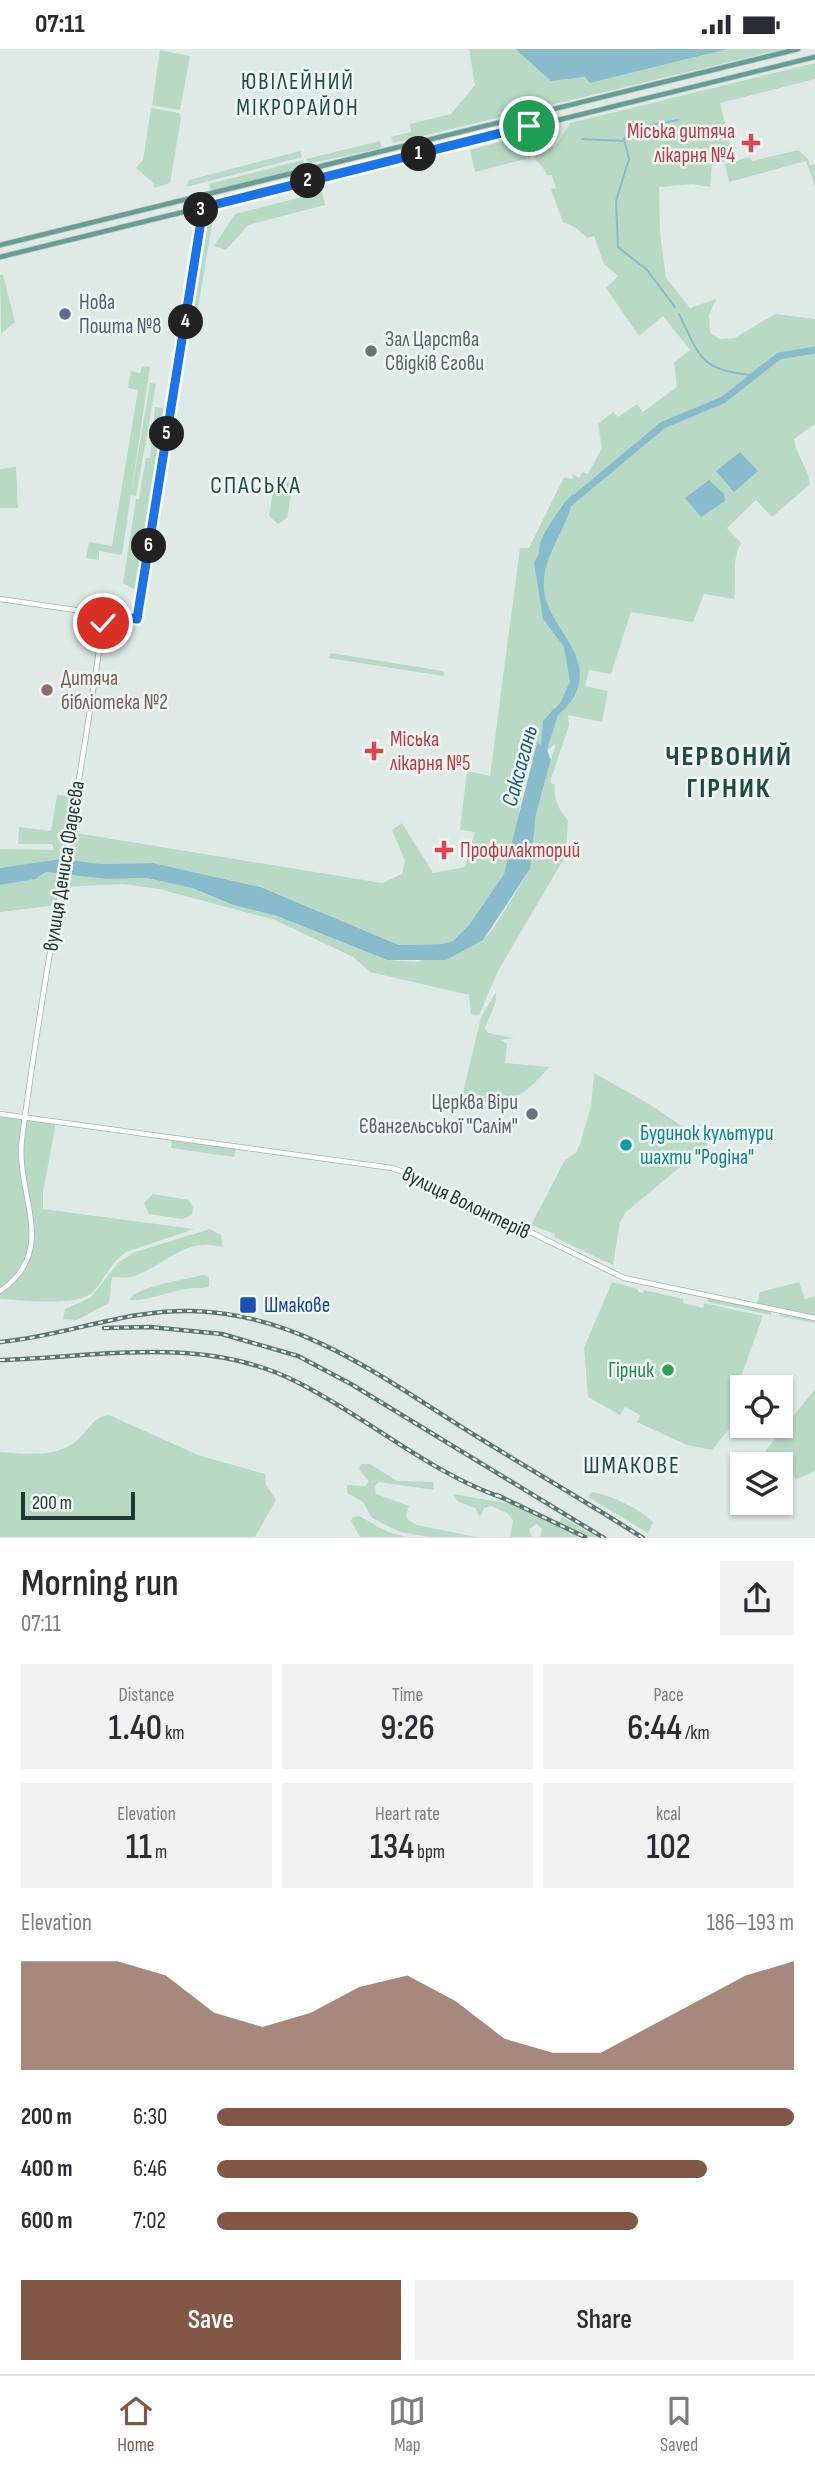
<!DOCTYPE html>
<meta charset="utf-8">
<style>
:root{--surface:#fff;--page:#f2f2f3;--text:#2b2b33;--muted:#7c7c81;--line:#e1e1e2;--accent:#825745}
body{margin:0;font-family:"Sofia Sans Condensed",sans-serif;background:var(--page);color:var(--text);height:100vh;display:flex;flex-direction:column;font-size:26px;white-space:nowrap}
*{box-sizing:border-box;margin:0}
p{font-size:23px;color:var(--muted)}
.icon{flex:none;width:38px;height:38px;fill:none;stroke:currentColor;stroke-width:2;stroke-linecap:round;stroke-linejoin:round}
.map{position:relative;height:1489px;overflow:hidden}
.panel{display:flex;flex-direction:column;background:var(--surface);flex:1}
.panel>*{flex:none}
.tools{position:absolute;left:730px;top:1326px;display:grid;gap:14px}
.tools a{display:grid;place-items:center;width:63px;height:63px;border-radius:0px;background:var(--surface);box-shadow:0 2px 5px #0004;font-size:35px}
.scale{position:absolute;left:21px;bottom:18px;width:114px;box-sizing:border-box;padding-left:7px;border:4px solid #213935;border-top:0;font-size:19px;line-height:24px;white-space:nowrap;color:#213935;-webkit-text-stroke:5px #eff6f3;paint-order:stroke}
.pin{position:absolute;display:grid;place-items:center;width:60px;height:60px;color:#fff;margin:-30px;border:4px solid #fff;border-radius:50%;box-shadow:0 2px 7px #0007}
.km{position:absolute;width:35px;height:35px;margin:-18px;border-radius:50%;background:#222;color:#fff;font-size:19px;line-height:35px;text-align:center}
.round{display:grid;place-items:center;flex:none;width:74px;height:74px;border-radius:0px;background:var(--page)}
.head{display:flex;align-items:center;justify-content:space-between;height:119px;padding:0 21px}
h1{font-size:38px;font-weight:600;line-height:52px}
.stats{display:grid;grid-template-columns:repeat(3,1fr);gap:10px;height:119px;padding:7px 21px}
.stats div{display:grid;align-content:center;border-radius:0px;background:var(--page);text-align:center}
.stats b{font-size:35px;font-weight:600}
.stats small{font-size:19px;font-weight:400}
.stats p{font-size:19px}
.chart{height:196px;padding:14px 21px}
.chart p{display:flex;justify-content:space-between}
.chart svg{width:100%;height:126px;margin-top:7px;fill:var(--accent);opacity:.7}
.cta{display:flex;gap:14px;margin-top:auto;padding:14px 21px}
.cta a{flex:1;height:80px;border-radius:0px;background:var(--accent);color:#fff;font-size:28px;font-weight:600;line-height:80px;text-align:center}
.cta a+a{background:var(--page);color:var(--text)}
ul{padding:0 21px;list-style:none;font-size:23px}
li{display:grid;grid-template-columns:112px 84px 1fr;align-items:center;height:52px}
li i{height:18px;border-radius:9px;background:var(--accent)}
.status{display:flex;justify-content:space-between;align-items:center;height:49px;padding:0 35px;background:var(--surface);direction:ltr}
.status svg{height:19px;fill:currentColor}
.tabs{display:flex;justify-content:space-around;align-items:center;height:98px;border-top:2px solid var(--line);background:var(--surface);font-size:19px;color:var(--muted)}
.tabs a{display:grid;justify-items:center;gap:4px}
.tabs .on{color:var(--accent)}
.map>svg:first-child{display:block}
.green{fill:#b8dac5}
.water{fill:#88bccd}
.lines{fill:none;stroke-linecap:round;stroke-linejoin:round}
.stream{stroke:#88bccd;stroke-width:2}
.river{stroke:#88bccd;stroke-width:7}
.secondary-casing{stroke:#9fb5af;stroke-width:6}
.primary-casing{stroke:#bcc4c2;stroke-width:6}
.secondary{stroke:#fff;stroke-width:4.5}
.primary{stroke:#659e94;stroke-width:4.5}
.rail-casing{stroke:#5b7570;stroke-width:4.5}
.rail{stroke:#eff6f3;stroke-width:2;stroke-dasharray:5;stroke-linecap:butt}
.route-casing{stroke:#fff;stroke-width:14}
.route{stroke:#1a73e8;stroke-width:9}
.health-dot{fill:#e0444e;stroke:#eff6f3;stroke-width:2.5}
.service-dot{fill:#5c6f8a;stroke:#eff6f3;stroke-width:2.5}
.worship-dot{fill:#6b7280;stroke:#eff6f3;stroke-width:2.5}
.education-dot{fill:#8d6e63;stroke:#eff6f3;stroke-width:2.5}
.culture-dot{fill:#0f9aa8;stroke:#eff6f3;stroke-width:2.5}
.transit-dot{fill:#1a4fb4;stroke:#eff6f3;stroke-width:2.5}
.leisure-dot{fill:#2e9e5b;stroke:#eff6f3;stroke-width:2.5}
.labels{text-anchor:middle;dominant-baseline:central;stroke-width:5;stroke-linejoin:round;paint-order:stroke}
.health-label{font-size:21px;fill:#be3a42;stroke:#eff6f3;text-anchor:start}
.service-label{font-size:21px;fill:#4e5e75;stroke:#eff6f3;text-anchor:start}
.worship-label{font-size:21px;fill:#5b616d;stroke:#eff6f3;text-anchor:start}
.education-label{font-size:21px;fill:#785e54;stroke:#eff6f3;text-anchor:start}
.street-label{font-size:21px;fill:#213935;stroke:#eff6f3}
.culture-label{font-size:21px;fill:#0d838f;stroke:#eff6f3;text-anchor:start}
.transit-label{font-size:21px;fill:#164399;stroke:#eff6f3;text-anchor:start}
.leisure-label{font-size:21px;fill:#27864d;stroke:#eff6f3;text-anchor:end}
.neighbourhood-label{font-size:23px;letter-spacing:2px;fill:#1e4a43;stroke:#eff6f3}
.water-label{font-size:23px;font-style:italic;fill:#1e5c72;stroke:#eff6f3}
.quarter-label{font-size:24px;letter-spacing:2px;fill:#1e4a43;stroke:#eff6f3}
.district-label{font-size:28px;font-weight:bold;letter-spacing:2px;fill:#1e4a43;stroke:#eff6f3}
</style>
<div class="status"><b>07:11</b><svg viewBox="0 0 49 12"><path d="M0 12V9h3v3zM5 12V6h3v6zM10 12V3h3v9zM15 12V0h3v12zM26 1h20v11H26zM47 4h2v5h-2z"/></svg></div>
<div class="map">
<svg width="815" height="1489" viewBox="0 0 815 1489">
<rect width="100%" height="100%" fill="#dfeae6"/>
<g class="green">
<path d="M469,0h46l36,32 35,-4 4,6 138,-34h56l-391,94 -2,-6 20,-5 -1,-8 41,-10 24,-29z"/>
<path d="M160,1l30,6 -10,54 -28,-5z"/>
<path d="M815,14v16l-95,24 14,56 -22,6 -2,22 -18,-3 -33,3 1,46 6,45 24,30 26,-9 -7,16 1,18 10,6 15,-1 40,-24 40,5v105l-21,15c2,16 14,28 16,45l-38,33 -16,-17 -29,28 14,15c-10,18 -4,36 -7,56l-30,-5 -11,28 -62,-10 -20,62 -22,-4 -4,16 23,5 -6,31 -34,-7 1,10 -18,54v4l4,2c-2,13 4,26 13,35l-2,35 -68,116 -19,44 -8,-1 -2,-19 -99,-23 -17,-15 -78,-37 -116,-31 -36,-5 -62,3 -3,18 -58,7v-27l34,-6 12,-7 60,7 41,-1 45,10 40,17 45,11 110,44 30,2 66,-22 10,-11 37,-60 6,-55 20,-71 -9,8 -10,-7 -14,41 -7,47 -12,42 -35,51 -16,16 -11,3 -43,1 -137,-58 -109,-24 -51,1 -42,-5 -60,9v-19l54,1 -2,-6h-34l1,-17 32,4 6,-36 18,2 -5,35 312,51 20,-9 3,-13 -13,-31 10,-7 31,50 32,-6 10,-35 -15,-2 7,-59 23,5 30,-228h9l35,-71 8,2 1,-5 6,4 4,-6 5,2 14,-26 -4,-24 15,-12 5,5 19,-13 6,8 34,-25 -3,-25 16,-12 -27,-34 -24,20 -33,-48 12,-12 -14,-12 -10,-28 -7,2 -11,-10 -13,-6 -12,-33 5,-1 -4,-13 -5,1c-3,-10 -10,-13 -14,-21 -5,-9 -5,-14 -12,-22l17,6 11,9 7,-2 14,-23z"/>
<path d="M151,59l28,5 2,5 -11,65 -16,5 -1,-5 -17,-15 7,-8z"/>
<path d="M516,88l10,7 4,14 -55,14 -5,-22z"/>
<path d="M380,92l2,7 -75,16 -1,-5z"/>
<path d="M798,101l10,9 2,6 5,-1v22l-9,-25 -77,21 -4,-18 25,-7 2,4z"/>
<path d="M300,102l2,6 -116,30 3,-7z"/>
<path d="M303,111v8l-92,23 -2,-7z"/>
<path d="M322,143l3,13 -77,20 -22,25 -12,-4 21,-32z"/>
<path d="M214,164l-20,119 -4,-7 17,-110z"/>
<path d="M3,225l12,48 -14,12 -1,-59z"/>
<path d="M142,317l8,1 -28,188 -23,-4v9l-13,-2 3,-16 23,4 26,-156 -10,-2 3,-17 9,2z"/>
<path d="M150,334l6,1 -20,112 -5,-1z"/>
<path d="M155,358l12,2 -29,182 -15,-8 13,-84h3l7,-41h4z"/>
<path d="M16,418l2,41h-18v-39z"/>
<path d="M280,433h8l4,7 -5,29 -9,6 -9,-8 5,-31z"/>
<path d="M331,604l112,18 1,2v3l-116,-18z"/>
<path d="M496,943v9l-11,27 3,5 26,5 -13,2 6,4 -2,19 44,4c-26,30 -40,41 -81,31l-5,-6 18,-75z"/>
<path d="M594,1024l55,31 59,40 -82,68 -6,10 -7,43 -59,-28 1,-3 -24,-9 34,-65 11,-7 4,-9 11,-38z"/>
<path d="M0,1065l56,8 -13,70v17l151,20 -68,23c-15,10 -20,25 -31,38 -15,18 -72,10 -95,9z"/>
<path d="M172,1091l64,8 -2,9 -63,-9z"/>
<path d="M153,1145l36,6 4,7 -1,8 -10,4 -33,-5 -5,-11z"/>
<path d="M210,1180l11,6 2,12c-40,-10 -57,18 -89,29 -8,3 -14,1 -22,1l-3,26 -32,17 -14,-1 2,-10 25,-11 29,-36 16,-10z"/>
<path d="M203,1226l6,2v10c-8,2 -15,0 -23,2 -19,3 -37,12 -57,11 5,-13 58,-21 74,-25z"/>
<path d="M612,1233l26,7v3l5,1 1,-3 39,9v4l20,5 1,-5 59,13 -32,89 11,8 -30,37 -25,-5 -50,-23 3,-7 -15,-8 -5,8 -32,-18 -4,-49z"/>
<path d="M799,1233l6,17 10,-3v27l-36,-7 3,-3 -11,-2v4l-63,-13v-5l48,10 4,-15z"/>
<path d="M815,1340v82l-18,8 -16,-9 -1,-5h-10l-11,-6z"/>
<path d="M109,1366l89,40 67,19 1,11 10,15 -21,37h-255v-85c23,2 51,5 71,-7 14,-8 21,-29 38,-30z"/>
<path d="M361,1415h9l27,17 36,1 1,8 -55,-8 -4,4 1,8 33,12 -3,8 2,6 9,5 59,12h-46l-30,-5 -28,-14 -9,-16 -16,-9v-8l18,1 4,-4 -10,-13z"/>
<path d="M592,1443c20,4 45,15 61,30l-5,11 -60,-36z"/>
<path d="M453,1445l58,10 47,20 4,-7 35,20h-57l2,-8 -5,-5 -8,5 3,8h-22l3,-17 -6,-7 -16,-7 -7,2 -4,9 -5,-9 -18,-7z"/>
<path d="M359,1467l29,16 19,5h-47l-9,-16 2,-4z"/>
</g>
<g class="water">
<path d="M515,0h213l-138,34 -5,-6 -34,4z"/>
<path d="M740,403l18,19 -24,21 -18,-21z"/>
<path d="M709,431l15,14 1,7 -24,16 -16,-19z"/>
<path d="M573,445c-3,36 -36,64 -28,102 7,31 40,53 34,87 -8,38 -49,32 -28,77l-15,54 -6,55 -47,71 -37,20h-59l-110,-44 -44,-11 -41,-17 -45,-10 -41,1 -60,-7 -11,7 -35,6v-17l60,-9 42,5 51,-1 108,24 138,58 43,-1 11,-3 16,-16 35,-51 33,-131 4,2 2,-24 18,-19 9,-21 -6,-34 -21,-28 -9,-57c7,-9 4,-12 7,-21 3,-10 25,-42 32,-47z"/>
</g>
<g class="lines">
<g class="stream">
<path d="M582,90l41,2"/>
<path d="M675,258l-28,-37 -29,-23 -2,-46 13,-42 -5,-20 27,-14 27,-5"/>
<path d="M679,265c21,42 20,56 72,61"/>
</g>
<g class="river">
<path d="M567,456l96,-80 60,-25 56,-44 36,-6"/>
<path d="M543,702l12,-39"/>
</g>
<defs>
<g id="secondary">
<path d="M0,550l137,20 66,-404 -5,-18"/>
<path d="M0,1065l392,54 26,9 206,101 191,40"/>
<path d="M0,1242c60,-41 15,-96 22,-152 22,-175 59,-349 82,-525"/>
</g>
<g id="primary">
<path d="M0,196l798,-196"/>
<path d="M0,208l815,-200"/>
</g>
</defs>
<use href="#secondary" class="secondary-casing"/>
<use href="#primary" class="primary-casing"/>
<use href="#secondary" class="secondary"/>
<use href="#primary" class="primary"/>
<defs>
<g id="rail">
<path d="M104,1279l46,-1 72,7 76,22 53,28 253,154"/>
<path d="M0,1293c66,-6 126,-33 193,-31 109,3 194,70 283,125 55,34 112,67 167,102"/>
<path d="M0,1311c101,-3 205,-26 299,23 69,35 131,90 204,115"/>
<path d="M497,1446l88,42"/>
</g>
</defs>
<use href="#rail" class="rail-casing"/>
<use href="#rail" class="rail"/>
</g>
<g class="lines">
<defs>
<path id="route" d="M103,574l1,-9 33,5 65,-404 -1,-7 328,-82"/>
</defs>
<use href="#route" class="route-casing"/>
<use href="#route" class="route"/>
</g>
<g class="health-dot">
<path d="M747.5 83.5h7v7h7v7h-7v7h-7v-7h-7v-7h7z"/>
<path d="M370.5 691.5h7v7h7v7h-7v7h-7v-7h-7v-7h7z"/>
<path d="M440.5 790.5h7v7h7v7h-7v7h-7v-7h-7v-7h7z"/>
</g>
<circle class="service-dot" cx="65" cy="265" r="7"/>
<g class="worship-dot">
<circle cx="371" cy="302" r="7"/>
<circle cx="532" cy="1065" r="7"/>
</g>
<circle class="education-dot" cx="47" cy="641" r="7"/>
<circle class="culture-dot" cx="626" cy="1096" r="7"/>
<rect class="transit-dot" x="239" y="1247" width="18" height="18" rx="3.5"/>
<circle class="leisure-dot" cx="668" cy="1321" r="7"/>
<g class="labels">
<g class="health-label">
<text x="735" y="82" text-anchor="end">Міська дитяча<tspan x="735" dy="24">лікарня №4</tspan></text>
<text x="390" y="690">Міська<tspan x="390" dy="24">лікарня №5</tspan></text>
<text x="460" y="801">Профилакторий</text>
</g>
<g class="service-label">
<text x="79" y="253">Нова<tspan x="79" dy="24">Пошта №8</tspan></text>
</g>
<g class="worship-label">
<text x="385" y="290">Зал Царства<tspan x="385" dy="24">Свідків Єгови</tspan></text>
<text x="518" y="1053" text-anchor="end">Церква Віри<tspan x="518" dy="24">Євангельської "Салім"</tspan></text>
</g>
<g class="education-label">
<text x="61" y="629">Дитяча<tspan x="61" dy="24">бібліотека №2</tspan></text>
</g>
<g class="street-label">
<text transform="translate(64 817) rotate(-81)">вулиця Дениса Фадєєва</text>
<text transform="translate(466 1154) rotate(26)">вулиця Волонтерів</text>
</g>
<g class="culture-label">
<text x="640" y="1084">Будинок культури<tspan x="640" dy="24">шахти "Родіна"</tspan></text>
</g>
<g class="transit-label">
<text x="264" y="1256">Шмакове</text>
</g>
<g class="leisure-label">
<text x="654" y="1321">Гірник</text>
</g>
<g class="neighbourhood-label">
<text x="298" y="33">ЮВІЛЕЙНИЙ<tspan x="298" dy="26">МІКРОРАЙОН</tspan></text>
</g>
<g class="water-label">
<text transform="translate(520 717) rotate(-75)">Саксагань</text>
</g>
<g class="quarter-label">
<text x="256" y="436">СПАСЬКА</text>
<text x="632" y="1416">ШМАКОВЕ</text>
</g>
<g class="district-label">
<text x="729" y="707">ЧЕРВОНИЙ<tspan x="729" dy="32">ГІРНИК</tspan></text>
</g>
</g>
</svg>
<div class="tools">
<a><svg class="icon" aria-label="locate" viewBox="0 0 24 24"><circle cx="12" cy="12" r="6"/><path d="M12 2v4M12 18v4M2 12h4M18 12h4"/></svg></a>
<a><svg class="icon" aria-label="layers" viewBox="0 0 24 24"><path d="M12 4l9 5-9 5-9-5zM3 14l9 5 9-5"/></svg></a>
</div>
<div class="scale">200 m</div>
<div class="pin" style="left:529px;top:77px;background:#1e9e55"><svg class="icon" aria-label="arrive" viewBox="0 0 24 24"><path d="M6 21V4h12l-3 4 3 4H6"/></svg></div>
<div class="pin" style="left:103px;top:574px;background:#d93025"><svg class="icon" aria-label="check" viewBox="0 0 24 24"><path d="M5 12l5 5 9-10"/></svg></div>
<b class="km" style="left:419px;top:105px">1</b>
<b class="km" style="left:308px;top:132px">2</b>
<b class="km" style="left:201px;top:161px">3</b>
<b class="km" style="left:186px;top:273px">4</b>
<b class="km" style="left:167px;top:385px">5</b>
<b class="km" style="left:149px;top:497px">6</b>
</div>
<section class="panel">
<div class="head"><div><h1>Morning run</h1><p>07:11</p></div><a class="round"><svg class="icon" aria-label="share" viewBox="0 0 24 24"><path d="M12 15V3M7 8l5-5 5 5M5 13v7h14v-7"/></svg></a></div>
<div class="stats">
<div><p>Distance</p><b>1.40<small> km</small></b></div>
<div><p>Time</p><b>9:26</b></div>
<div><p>Pace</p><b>6:44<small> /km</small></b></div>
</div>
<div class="stats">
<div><p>Elevation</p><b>11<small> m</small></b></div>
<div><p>Heart rate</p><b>134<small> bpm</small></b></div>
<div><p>kcal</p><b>102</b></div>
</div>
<div class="chart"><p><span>Elevation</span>186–193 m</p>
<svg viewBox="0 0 160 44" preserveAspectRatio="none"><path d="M0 44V6L10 6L20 6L30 11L40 24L50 29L60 24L70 15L80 11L90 20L100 33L110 38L120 38L130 29L140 20L150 11L160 6V44z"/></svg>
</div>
<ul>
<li><b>200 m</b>6:30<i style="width:100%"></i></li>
<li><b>400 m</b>6:46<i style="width:85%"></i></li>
<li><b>600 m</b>7:02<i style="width:73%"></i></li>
</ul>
<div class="cta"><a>Save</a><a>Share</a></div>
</section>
<nav class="tabs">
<a class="on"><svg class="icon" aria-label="home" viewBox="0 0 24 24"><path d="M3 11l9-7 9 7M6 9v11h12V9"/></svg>Home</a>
<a><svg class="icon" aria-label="map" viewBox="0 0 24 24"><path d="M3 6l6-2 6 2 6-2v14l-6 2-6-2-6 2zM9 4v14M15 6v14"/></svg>Map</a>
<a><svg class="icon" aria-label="saved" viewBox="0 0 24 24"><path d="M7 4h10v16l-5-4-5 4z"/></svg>Saved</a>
</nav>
